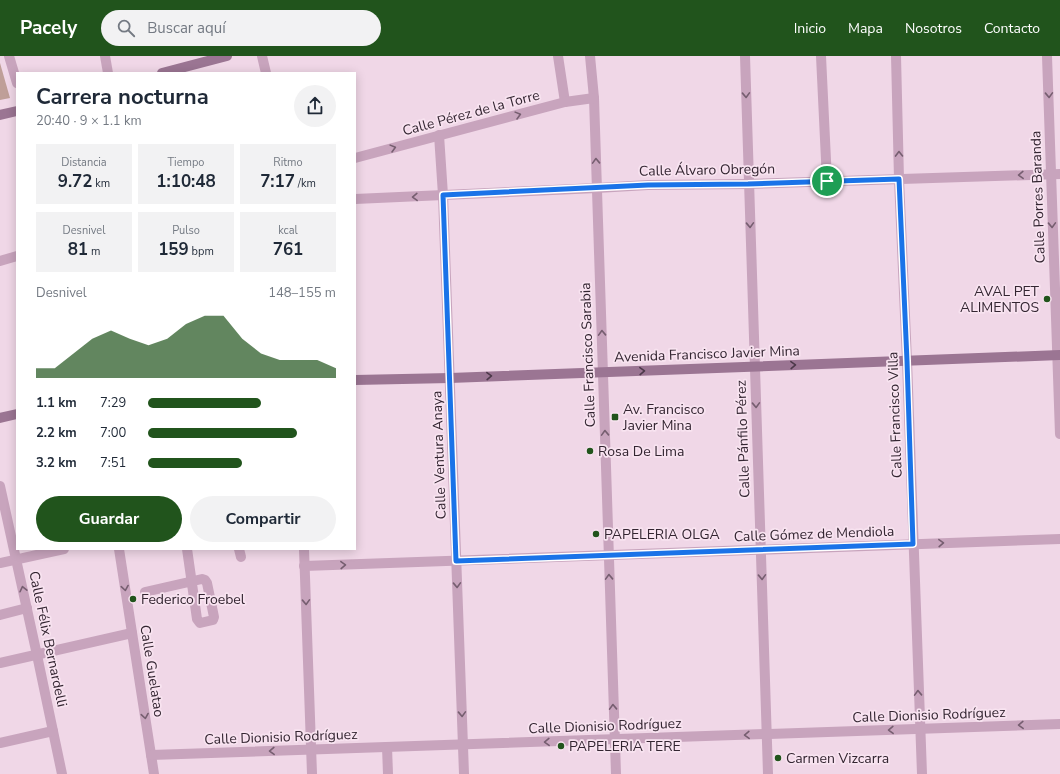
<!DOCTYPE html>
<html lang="es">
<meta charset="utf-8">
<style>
:root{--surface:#fff;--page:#f2f2f3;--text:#1f2937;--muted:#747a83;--accent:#21541c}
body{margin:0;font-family:"Nunito Sans",sans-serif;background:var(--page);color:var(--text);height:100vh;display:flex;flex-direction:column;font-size:15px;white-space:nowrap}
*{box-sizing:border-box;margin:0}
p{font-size:13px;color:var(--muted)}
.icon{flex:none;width:22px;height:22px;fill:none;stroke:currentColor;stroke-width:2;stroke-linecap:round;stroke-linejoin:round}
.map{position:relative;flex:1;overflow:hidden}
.details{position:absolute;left:16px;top:16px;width:340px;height:478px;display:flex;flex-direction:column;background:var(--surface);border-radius:0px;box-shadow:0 2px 10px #0003}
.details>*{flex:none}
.pin{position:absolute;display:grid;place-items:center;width:34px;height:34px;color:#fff;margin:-17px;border:2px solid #fff;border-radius:50%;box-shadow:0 1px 4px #0007}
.round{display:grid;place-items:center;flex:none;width:42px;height:42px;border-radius:21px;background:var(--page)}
.headline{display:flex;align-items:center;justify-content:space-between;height:68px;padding:0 20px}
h1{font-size:22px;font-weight:700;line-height:30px}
.figures{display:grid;grid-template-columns:repeat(3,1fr);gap:6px;height:68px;padding:4px 20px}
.figures div{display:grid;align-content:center;border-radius:0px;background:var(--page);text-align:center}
.figures b{font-size:17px;font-weight:700}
.figures small{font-size:11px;font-weight:400}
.figures p{font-size:11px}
.chart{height:112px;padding:8px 20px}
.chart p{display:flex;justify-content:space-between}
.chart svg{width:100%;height:72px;margin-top:4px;fill:var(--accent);opacity:.7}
.primary-button{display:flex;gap:8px;margin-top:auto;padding:8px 20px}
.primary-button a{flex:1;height:46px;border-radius:24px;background:var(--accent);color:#fff;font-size:16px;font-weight:700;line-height:46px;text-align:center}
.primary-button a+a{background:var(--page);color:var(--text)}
ul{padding:0 20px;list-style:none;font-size:13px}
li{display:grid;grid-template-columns:64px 48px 1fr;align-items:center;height:30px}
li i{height:10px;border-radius:5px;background:var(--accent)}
header{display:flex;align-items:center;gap:24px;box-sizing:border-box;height:56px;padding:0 20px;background:var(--accent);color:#fff}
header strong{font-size:19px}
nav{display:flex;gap:22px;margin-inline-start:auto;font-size:14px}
.search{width:280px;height:36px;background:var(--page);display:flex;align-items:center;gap:10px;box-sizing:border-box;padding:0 14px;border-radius:22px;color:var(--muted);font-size:15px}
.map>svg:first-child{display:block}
.green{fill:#bf9f98}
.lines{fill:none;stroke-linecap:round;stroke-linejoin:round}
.street{stroke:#c8a4bd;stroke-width:10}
.secondary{stroke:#9b7593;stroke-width:10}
.oneway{stroke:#765e70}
.oneway2{stroke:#4d394a}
.route-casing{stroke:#fff;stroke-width:8}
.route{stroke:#1a73e8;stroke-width:5}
.poi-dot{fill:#21541c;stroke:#f8e3f0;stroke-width:1.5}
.labels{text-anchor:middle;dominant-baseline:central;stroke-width:3.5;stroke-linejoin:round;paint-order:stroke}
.street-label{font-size:14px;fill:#332531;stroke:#f8e3f0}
.poi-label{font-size:14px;fill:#332531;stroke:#f8e3f0;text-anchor:start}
</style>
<header>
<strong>Pacely</strong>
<div class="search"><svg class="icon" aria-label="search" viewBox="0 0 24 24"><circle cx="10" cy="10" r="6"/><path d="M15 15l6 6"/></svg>Buscar aquí</div>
<nav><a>Inicio</a><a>Mapa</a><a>Nosotros</a><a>Contacto</a></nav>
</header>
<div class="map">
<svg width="1060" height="718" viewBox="0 0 1060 718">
<rect width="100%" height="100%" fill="#f0d7e7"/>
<path class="green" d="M0,7l10,35 -10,2z"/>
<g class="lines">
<g class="street">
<path d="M9,0l8,27"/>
<path d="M105,0l3,17"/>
<path d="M262,0l4,17"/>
<path d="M558,0l7,46"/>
<path d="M590,0l4,42 22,676"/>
<path d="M745,0l23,718"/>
<path d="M821,0l6,125"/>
<path d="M896,0l3,123 8,182 15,413"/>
<path d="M1047,0l13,378"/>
<path d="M439,79l4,60 21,579"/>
<path d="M355,102l210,-56 29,-4"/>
<path d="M355,143l242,-11 51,-3 100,-1 312,-10"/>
<path d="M0,205l17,-5"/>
<path d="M0,430l37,169 25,119"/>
<path d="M119,493l35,225"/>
<path d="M239,493l2,8"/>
<path d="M304,493l8,225"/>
<path d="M0,507l64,-14"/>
<path d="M304,510l756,-27"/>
<path d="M145,536l57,-13 3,1 2,3 7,34 -1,3 -13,3 -3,-4 -10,-70"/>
<path d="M0,559l27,-7"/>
<path d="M0,607l132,-30"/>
<path d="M0,687l53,-12"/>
<path d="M387,691l1,27"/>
<path d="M151,699l909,-31"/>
</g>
<g class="secondary">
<path d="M162,17l65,-17"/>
<path d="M0,59l17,-4"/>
<path d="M355,324l95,-2 610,-23"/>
<path d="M0,362l17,-4"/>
</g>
</g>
<defs><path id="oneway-chevron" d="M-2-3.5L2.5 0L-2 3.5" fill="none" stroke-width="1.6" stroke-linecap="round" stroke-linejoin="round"/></defs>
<g class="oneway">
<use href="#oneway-chevron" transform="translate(746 39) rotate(88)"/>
<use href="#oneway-chevron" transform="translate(1049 39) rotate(88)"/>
<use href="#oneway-chevron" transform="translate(518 59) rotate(-15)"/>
<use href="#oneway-chevron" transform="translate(393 92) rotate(-15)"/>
<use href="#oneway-chevron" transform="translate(899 98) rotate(-91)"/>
<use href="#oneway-chevron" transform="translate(596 105) rotate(-92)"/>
<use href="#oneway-chevron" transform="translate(1021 119) rotate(178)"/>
<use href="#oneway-chevron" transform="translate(415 141) rotate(178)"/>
<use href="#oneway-chevron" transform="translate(750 169) rotate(88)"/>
<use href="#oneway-chevron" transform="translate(1052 169) rotate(88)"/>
<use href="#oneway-chevron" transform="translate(602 277) rotate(-92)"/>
<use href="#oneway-chevron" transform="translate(756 349) rotate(88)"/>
<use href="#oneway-chevron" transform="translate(605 377) rotate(-92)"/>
<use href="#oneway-chevron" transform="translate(941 487) rotate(-2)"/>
<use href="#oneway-chevron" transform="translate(343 509) rotate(-2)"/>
<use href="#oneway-chevron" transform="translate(609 521) rotate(-92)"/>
<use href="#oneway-chevron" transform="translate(762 521) rotate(88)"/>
<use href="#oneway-chevron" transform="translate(457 529) rotate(88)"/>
<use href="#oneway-chevron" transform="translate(125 532) rotate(81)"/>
<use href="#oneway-chevron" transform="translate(23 533) rotate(-103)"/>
<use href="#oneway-chevron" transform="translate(306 546) rotate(88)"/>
<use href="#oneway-chevron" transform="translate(918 637) rotate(-92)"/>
<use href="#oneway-chevron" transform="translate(613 651) rotate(-92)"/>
<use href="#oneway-chevron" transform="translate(462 658) rotate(88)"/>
<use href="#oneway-chevron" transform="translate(145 660) rotate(81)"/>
<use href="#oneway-chevron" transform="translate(1021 669) rotate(178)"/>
<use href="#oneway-chevron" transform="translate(891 674) rotate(178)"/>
<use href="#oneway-chevron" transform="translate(747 679) rotate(178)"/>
<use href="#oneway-chevron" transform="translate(547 686) rotate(178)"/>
<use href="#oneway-chevron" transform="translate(272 695) rotate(178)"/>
</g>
<g class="oneway2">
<use href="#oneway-chevron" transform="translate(793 309) rotate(-2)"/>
<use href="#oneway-chevron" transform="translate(642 315) rotate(-2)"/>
<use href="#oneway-chevron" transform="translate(489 320) rotate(-2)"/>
</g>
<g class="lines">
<defs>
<path id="route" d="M899,123l8,182 6,183 -457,17 -13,-366 205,-10 100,-1z"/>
</defs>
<use href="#route" class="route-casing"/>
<use href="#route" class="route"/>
</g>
<g class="poi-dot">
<circle cx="1047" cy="243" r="4"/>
<rect x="611" y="357" width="8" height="8" rx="2"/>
<circle cx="590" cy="395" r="4"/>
<circle cx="596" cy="478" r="4"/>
<circle cx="133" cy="543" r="4"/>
<circle cx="561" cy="690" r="4"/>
<circle cx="778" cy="702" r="4"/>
</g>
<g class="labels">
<g class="street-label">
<text transform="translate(471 57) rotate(-15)">Calle Pérez de la Torre</text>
<text transform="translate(707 114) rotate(-1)">Calle Álvaro Obregón</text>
<text transform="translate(1038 141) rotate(-92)">Calle Porres Baranda</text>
<text transform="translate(707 298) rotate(-2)">Avenida Francisco Javier Mina</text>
<text transform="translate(588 299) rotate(-92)">Calle Francisco Sarabia</text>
<text transform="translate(895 359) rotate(-92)">Calle Francisco Villa</text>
<text transform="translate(743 383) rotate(-92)">Calle Pánfilo Pérez</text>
<text transform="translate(439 399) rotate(-92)">Calle Ventura Anaya</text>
<text transform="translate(814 478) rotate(-2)">Calle Gómez de Mendiola</text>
<text transform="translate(48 583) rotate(78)">Calle Félix Bernardelli</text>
<text transform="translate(152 615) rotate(81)">Calle Guelatao</text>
<text transform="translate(929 659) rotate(-2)">Calle Dionisio Rodríguez</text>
<text transform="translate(605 670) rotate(-2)">Calle Dionisio Rodríguez</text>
<text transform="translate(281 681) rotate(-2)">Calle Dionisio Rodríguez</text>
</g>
<g class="poi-label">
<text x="1039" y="235" text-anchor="end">AVAL PET<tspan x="1039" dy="16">ALIMENTOS</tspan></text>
<text x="623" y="353">Av. Francisco<tspan x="623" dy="16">Javier Mina</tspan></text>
<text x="598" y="395">Rosa De Lima</text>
<text x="604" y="478">PAPELERIA OLGA</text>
<text x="141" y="543">Federico Froebel</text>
<text x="569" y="690">PAPELERIA TERE</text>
<text x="786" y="702">Carmen Vizcarra</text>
</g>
</g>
</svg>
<div class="pin" style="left:827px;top:125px;background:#1e9e55"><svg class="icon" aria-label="arrive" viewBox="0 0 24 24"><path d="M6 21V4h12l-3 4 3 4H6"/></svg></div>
<section class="details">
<div class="headline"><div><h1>Carrera nocturna</h1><p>20:40 · 9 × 1.1 km</p></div><a class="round"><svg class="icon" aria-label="share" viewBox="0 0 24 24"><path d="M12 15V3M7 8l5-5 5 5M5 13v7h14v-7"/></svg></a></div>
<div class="figures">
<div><p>Distancia</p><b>9.72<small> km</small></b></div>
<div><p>Tiempo</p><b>1:10:48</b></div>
<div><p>Ritmo</p><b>7:17<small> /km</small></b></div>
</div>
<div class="figures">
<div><p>Desnivel</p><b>81<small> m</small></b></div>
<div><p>Pulso</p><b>159<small> bpm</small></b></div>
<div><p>kcal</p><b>761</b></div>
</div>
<div class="chart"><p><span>Desnivel</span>148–155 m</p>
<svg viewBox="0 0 160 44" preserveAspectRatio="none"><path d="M0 44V38L10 38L20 29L30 20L40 15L50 20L60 24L70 20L80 11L90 6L100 6L110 20L120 29L130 33L140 33L150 33L160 38V44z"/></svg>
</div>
<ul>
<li><b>1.1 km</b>7:29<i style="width:60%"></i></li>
<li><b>2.2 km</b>7:00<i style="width:79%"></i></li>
<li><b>3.2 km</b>7:51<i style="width:50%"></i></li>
</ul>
<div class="primary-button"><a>Guardar</a><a>Compartir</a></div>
</section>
</div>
